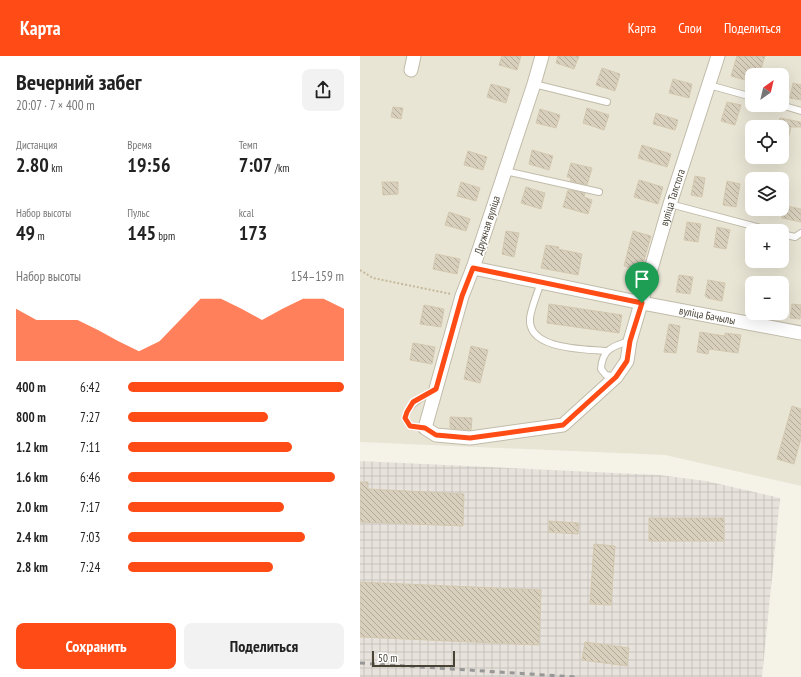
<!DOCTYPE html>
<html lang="ru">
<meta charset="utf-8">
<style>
:root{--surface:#fff;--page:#f2f2f2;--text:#222;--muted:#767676;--accent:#ff4b15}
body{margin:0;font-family:"PT Sans Narrow",sans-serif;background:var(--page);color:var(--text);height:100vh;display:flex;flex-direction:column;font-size:15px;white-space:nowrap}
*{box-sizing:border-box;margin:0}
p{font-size:13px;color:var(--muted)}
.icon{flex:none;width:22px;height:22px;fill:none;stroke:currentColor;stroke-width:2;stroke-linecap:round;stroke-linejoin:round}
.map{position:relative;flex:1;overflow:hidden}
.panel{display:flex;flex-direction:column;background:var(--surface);width:360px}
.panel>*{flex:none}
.needle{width:26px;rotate:34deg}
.buttons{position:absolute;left:385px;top:12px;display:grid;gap:8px}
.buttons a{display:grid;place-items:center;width:44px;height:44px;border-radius:8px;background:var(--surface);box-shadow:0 4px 16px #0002;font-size:20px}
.scale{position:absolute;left:12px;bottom:10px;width:83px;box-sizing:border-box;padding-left:4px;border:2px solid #494336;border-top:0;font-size:11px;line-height:14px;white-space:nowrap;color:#494336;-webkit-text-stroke:3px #fff;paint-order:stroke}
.pin{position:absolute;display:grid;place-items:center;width:34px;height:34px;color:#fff;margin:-41px -17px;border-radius:50% 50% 50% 0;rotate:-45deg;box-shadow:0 0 4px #0007}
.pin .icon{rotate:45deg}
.round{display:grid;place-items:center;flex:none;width:42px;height:42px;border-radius:8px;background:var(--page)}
.head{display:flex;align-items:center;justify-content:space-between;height:68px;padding:0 16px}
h1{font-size:22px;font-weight:800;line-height:30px}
.figures{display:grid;grid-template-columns:repeat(3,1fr);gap:6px;height:68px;padding:4px 16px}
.figures div{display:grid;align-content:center}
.figures b{font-size:20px;font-weight:800}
.figures small{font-size:11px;font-weight:400}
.figures p{font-size:11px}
.chart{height:112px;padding:8px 16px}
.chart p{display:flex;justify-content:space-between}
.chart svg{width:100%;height:72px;margin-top:4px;fill:var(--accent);opacity:.7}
.action{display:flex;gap:8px;margin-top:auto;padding:8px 16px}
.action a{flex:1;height:46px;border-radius:8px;background:var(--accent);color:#fff;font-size:16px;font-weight:800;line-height:46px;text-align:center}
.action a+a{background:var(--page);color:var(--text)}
ul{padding:0 16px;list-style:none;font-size:13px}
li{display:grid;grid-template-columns:64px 48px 1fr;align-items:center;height:30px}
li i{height:10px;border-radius:5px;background:var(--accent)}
header{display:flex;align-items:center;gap:24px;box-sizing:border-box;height:56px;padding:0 20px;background:var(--accent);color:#fff}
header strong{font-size:19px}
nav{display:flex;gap:22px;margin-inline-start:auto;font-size:14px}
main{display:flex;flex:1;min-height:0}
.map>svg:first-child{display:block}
.residential{fill:#e9e5d5;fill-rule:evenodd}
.industrial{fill:url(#industrial-grid)}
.building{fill:url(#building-back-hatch);stroke:#d3c8af}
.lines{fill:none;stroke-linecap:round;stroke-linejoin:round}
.lane-casing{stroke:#c1bba9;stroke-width:8}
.street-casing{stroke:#c1bba9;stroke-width:15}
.path{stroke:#c4b99a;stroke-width:2;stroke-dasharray:2 2;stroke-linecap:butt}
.lane{stroke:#fff;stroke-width:6}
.street{stroke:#fff;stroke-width:13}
.rail{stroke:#979797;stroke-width:3;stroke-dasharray:5 5;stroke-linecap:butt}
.route-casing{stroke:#fff;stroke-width:8}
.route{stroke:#ff4b15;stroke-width:5}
.labels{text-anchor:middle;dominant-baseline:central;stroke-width:3;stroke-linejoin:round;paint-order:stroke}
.street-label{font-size:11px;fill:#494336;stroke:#fff}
</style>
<header>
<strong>Карта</strong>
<nav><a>Карта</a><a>Слои</a><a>Поделиться</a></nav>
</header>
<main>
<section class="panel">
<div class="head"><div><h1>Вечерний забег</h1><p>20:07 · 7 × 400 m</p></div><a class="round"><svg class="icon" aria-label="share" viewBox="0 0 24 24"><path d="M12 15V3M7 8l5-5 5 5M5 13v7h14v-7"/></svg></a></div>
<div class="figures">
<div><p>Дистанция</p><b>2.80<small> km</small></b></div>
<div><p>Время</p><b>19:56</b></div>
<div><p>Темп</p><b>7:07<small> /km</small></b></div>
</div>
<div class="figures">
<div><p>Набор высоты</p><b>49<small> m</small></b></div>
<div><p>Пульс</p><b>145<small> bpm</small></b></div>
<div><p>kcal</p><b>173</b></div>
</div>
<div class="chart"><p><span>Набор высоты</span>154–159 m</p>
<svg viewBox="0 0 160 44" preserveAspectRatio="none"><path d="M0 44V12L10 19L20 19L30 19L40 25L50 32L60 38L70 32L80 19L90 6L100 6L110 12L120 19L130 12L140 6L150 6L160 12V44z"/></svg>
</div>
<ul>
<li><b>400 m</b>6:42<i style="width:100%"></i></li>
<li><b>800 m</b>7:27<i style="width:65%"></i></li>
<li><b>1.2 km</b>7:11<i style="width:76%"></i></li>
<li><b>1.6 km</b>6:46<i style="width:96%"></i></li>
<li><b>2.0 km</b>7:17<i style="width:72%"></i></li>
<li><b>2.4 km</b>7:03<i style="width:82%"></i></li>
<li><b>2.8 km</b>7:24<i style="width:67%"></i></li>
</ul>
<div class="action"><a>Сохранить</a><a>Поделиться</a></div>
</section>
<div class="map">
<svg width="441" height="621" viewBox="0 0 441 621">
<defs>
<pattern id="industrial-grid" width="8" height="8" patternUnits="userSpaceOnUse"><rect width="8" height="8" fill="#e7e3dc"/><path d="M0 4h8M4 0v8" fill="none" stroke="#c8c4bd"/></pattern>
<pattern id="building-back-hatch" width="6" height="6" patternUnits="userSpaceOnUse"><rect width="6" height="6" fill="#d8cfbc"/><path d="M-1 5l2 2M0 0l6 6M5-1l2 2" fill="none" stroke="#b1aa9a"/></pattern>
</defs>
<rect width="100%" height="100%" fill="#f5f2e8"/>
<path class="residential" d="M0,0h441v430l-136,-31 -305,-13zM392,19h30v30h-30zM392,71h30v30h-30zM392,123h30v30h-30zM392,175h30v30h-30zM392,227h30v30h-30z"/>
<path class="industrial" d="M0,405l299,14 47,6 74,17 -18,179h-402z"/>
<g class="building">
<path d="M142,0h19l-4,14 -18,-5z"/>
<path d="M198,0h21l-5,13 -18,-6z"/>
<path d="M377,0h28l-6,19h-7v7l-21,-6z"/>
<path d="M242,12l18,6 -5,17 -19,-6z"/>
<path d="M313,23l19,5 -3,14 -20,-5z"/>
<path d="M433,27l8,2v15l-11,-2z"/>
<path d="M131,28l19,5 -4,14 -19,-6z"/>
<path d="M367,46l14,3 -6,20 -14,-4z"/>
<path d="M33,51l10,1 -2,11 -10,-2z"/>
<path d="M227,52l22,7 -5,15 -21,-7z"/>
<path d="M180,53l20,6 -4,13 -20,-5z"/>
<path d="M296,57l22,7 -3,10 -22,-6z"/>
<path d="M420,62l21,4v5h-10l-5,22h-4v-22h-4z"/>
<path d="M282,89l29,9 -4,13 -29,-9z"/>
<path d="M172,94l21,6 -4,14 -20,-6z"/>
<path d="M108,95l19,6 -4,13 -19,-5z"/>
<path d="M211,107l21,5 -5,17 -17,-4 1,-3 -4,-1z"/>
<path d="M335,120l10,2 -3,19 -11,-2z"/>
<path d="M279,124l24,7 -5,17 -24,-7z"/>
<path d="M367,125l13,3 -4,23 -13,-2z"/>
<path d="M22,126h16v12l-15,1z"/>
<path d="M101,126l19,6 -4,13 -19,-5z"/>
<path d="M166,131l19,6 -4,16 -20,-6z"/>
<path d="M208,134l17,3 -1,4 8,3 -4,14 -25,-7z"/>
<path d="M422,149l19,4v13l-19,-4z"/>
<path d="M89,156l21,7 -4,12 -21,-6z"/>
<path d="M327,166l14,2 -3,18 -14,-2z"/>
<path d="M357,171l13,3 -4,19 -12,-2z"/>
<path d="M146,175l13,2 -5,24 -12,-3z"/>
<path d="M273,175l18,5 -10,35 -17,-5z"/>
<path d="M186,189l13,2 -1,2 24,5 -4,21 -37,-7z"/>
<path d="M76,198l24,5 -3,15 -24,-5z"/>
<path d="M319,219l14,2 -3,17 -14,-2z"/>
<path d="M348,224l17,3 -3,18 -15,-3v-1l-2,-1z"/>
<path d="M189,248l73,11 -3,18 -72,-10z"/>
<path d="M432,248l9,1 -1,14 -10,-1z"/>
<path d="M64,249l20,4 -3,18 -21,-3z"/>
<path d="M309,268l11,2 -4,27 -12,-1z"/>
<path d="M340,276l25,4v-3l16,2 -3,18 -29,-4 -1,5 -11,-2z"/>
<path d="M53,287l22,4 -3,17 -22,-4z"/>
<path d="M111,290l17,4 -8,33 -16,-4z"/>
<path d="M432,350l9,3v29l-7,26 -17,-5z"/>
<path d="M90,361l22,1 -1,12 -21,-2z"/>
<path d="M0,426h8v7l96,5 -1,32 -103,-4z"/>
<rect x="289" y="462" width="75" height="23"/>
<path d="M189,465l30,2 -1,11 -29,-2z"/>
<path d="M234,488l21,2 -4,59 -21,-1z"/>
<path d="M0,526l181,8 -2,55 -179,-8z"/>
<path d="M225,586l44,6 -2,18 -45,-6z"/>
</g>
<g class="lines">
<defs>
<g id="lane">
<path d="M174,28l73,18"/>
<path d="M349,29l43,12"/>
<path d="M421,49l20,6"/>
<path d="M145,115l94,21"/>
<path d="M310,148l102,27"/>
<path d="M422,178l13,3 6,-4"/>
<path d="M181,226c-3,10 -10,26 -11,36 -3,32 55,31 76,33"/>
<path d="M256,321l-10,-2 -5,-6c1,-19 11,-23 29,-28"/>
<path d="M65,372l-15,-2 -5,-8c4,-15 16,-20 29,-28"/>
</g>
<g id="street">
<path id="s1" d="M182,0l-8,28 -61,184 -11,28 -37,132 11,7 34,3 93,-13 53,-48 11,-16 3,-20 40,-137 48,-148"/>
<path d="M51,14l3,-14"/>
<path id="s2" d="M113,212l169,35 159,30"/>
</g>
</defs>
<use href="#lane" class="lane-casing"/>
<use href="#street" class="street-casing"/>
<path class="path" d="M0,214l13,8 78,16"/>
<use href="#lane" class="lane"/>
<use href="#street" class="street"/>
<path class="rail" d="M0,607l216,14"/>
</g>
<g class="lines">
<defs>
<path id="route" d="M113,212l169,35 -12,38 -3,20 -11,16 -53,48 -93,13 -34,-3 -11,-7 -15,-2 -5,-8 2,-6 6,-10 23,-13 26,-93z"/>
</defs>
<use href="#route" class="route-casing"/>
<use href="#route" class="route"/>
</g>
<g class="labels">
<g class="street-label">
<text stroke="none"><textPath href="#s1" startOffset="792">вуліца Талстога</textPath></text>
<text transform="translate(127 169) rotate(-72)">Дружная вуліца</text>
<text stroke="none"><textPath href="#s2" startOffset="239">вуліца Бачылы</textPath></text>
</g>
</g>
</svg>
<div class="buttons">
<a><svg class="needle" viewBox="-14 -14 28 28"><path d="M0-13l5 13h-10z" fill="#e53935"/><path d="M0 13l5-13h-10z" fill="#767676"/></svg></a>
<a><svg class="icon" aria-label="locate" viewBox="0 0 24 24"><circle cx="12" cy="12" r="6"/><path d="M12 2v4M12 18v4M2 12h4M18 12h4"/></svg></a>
<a><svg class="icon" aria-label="layers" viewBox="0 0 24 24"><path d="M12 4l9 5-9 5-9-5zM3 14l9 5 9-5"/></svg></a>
<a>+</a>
<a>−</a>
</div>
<div class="scale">50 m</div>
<div class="pin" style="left:282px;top:247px;background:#1e9e55"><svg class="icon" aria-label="arrive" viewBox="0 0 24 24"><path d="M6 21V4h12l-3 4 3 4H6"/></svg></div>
</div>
</main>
